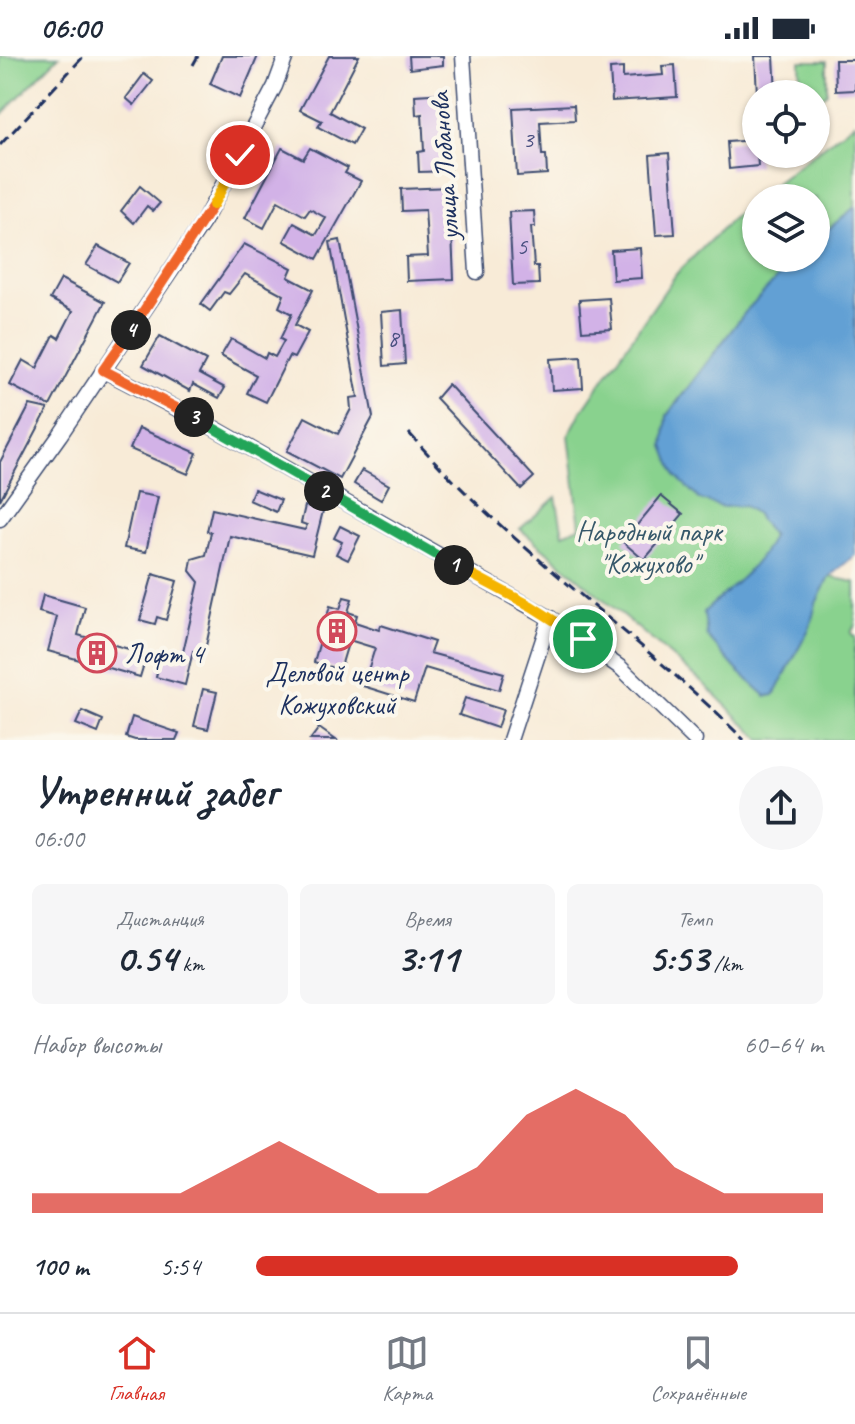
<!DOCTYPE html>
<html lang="ru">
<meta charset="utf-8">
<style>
:root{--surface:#fff;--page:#f6f6f7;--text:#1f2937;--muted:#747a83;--line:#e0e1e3;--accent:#d93025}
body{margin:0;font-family:Caveat,sans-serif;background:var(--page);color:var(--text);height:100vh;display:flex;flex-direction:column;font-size:30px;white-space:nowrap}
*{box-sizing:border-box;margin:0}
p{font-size:26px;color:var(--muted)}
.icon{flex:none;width:44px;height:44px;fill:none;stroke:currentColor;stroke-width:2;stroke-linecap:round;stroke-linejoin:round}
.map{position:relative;height:684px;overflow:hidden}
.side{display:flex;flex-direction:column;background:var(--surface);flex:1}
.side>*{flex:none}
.buttons{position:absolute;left:742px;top:24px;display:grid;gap:16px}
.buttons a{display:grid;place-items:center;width:88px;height:88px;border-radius:50%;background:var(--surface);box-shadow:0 2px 6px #0004;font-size:40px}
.pin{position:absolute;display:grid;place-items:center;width:68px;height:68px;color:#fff;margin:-34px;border:4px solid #fff;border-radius:50%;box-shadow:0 2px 8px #0007}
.km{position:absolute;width:40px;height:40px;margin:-20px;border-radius:50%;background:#222;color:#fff;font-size:22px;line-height:40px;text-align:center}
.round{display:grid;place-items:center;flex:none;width:84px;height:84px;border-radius:42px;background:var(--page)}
.overview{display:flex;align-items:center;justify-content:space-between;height:136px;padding:0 32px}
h1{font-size:44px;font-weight:700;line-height:60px}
.stats{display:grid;grid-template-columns:repeat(3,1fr);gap:12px;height:136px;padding:8px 32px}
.stats div{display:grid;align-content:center;border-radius:12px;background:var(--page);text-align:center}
.stats b{font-size:40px;font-weight:700}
.stats small{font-size:22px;font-weight:400}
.stats p{font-size:22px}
.chart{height:224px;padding:16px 32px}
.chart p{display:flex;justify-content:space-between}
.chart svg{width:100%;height:144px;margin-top:8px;fill:var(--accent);opacity:.7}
ul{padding:0 32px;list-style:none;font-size:26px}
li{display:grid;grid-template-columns:128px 96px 1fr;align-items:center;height:60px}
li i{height:20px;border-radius:10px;background:var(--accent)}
.status{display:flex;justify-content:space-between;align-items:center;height:56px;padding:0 40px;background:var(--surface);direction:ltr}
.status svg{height:22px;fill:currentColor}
.menu{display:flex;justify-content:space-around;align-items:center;height:112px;border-top:2px solid var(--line);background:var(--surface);font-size:22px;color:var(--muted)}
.menu a{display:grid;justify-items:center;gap:4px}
.menu .on{color:var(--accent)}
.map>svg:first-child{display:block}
.green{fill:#89d28e;stroke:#528076;stroke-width:2}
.water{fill:#62a0d4;stroke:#3e6899;stroke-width:2}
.building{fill:#d2b2e7}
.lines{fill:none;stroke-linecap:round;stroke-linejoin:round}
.minor-casing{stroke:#3c4b70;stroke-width:17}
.minor{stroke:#fff;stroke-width:14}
.rail{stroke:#1b2f5e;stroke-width:3;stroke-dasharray:12 6;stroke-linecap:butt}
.split-1-casing{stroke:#fff;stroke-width:16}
.split-2-casing{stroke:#fff;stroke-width:16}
.split-3-casing{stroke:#fff;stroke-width:16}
.split-4-casing{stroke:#fff;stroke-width:16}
.split-5-casing{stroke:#fff;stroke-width:16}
.split-6-casing{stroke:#fff;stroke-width:16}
.split-1{stroke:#f5b400;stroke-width:10}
.split-2{stroke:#22a559;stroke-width:10}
.split-3{stroke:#22a559;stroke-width:10}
.split-4{stroke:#f0652b;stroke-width:10}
.split-5{stroke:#f0652b;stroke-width:10}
.split-6{stroke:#f5b400;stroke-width:10}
.labels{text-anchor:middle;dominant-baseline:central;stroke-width:8;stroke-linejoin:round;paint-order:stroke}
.number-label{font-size:24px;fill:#495080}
.street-label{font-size:28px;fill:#1b2f5e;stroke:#fbf7ec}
.park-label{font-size:28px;fill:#36586a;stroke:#fbf7ec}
.poi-label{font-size:28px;fill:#1b2f5e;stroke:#fbf7ec;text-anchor:start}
</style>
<div class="status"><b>06:00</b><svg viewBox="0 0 49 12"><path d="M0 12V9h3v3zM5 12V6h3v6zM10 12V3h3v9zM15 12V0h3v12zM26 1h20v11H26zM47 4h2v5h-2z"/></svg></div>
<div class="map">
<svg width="855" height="684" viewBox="0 0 855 684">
<rect width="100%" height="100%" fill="#fbf7ec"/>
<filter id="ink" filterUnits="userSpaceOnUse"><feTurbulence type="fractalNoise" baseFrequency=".0125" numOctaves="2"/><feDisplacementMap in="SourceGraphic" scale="16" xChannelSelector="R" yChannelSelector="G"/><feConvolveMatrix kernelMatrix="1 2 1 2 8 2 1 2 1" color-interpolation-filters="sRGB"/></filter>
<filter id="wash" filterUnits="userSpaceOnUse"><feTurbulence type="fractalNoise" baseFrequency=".006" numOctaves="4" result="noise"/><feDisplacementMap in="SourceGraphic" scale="32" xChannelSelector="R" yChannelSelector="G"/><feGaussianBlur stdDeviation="1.8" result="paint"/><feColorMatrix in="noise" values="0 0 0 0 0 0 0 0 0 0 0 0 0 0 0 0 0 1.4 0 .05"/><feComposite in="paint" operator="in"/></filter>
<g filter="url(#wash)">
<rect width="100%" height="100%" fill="#f8ebd7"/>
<g class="green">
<path d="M0,0h59l-59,60z"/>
<path d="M800,5h27v32l-11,9v-8h-15z"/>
<path d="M855,66v85l-39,32v-41h-59z"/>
<path d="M756,143v59h40l-49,52 -80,105 -3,31 12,30 45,31 23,-2 11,8 17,23c-11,31 -45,54 -68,76l3,24 30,34 29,26 8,-1 36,-68 6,-24 13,-26 26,5v43l-4,8 4,4v103h-94l-59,-58 -182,-153 36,-32 7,37 17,-7 -11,-92 12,-23 96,-139 60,-59z"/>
</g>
<path class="water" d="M855,151v348l-26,22 -13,26 -6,24 -36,68 -8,1 -29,-26 -30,-34 -3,-24c23,-22 57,-46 68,-76l-17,-23 -11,-7 -23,1 -22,-8 -23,-23 -12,-30 3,-30 80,-106 49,-52h20v-19z"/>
<g id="blocks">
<g class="building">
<path d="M222,0h36l-18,42 -30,-14z"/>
<path d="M329,0h30l-29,56 31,17 -9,16 -34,-18 4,-6 -22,-11z"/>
<path d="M409,0h34v9l-33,4z"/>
<path d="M755,0h19l2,38h-19z"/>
<path d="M835,4h20v30l-19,1z"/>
<path d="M675,9l2,32 -65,4 -2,-32 13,-1v10l40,-3 -1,-9z"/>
<path d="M144,18l9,7 -19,24 -8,-7z"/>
<path d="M446,37l4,78 -31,1 -1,-20 6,-1 -2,-37 -6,1 -1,-20z"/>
<path d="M574,49l1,15 -35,2 2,33h4l1,19 -30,2 -4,-68z"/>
<path d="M756,84l2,26 -29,3 -2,-27z"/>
<path d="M282,92l21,11 7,-11 38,20 -3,5 16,8 -44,78 -33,-18 10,-18 22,12 10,-17 -16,-9 -5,7 -27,-15 -14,27 -19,-10z"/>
<path d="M669,97l6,81 -19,1 -6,-80z"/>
<path d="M140,130l20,17 -7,8 -6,-5 -13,17 -13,-12z"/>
<path d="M450,131l4,92 -47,2 -1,-24 22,-1 -3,-46 -23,1 -1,-22z"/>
<path d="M534,155l1,16h-4l3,39h4l1,18 -26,1 -4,-73z"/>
<path d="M340,184l33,177 -33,62 -53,-28 18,-34 33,17 13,-25 -1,-11 8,-1 -28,-155z"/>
<path d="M244,188l48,24 -4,9 25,13 -18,35 13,7 -14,26 -5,-2 -23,46 -19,-9 9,-18 -35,-19 10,-17 34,19 2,-5 8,4 9,-16 -4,-2 12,-25 -13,-7 5,-12 -39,-21 -16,20 -5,-2 -14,19 -9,-7z"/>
<path d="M98,190l31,17 -12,19 -31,-17z"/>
<path d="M640,192l2,30 -29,2 -2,-30z"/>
<path d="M61,223l44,23 -55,104 -40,-21 13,-25 14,8 17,-33 5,3 14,-27 -23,-12z"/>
<path d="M609,242l3,31 -30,2 -3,-31z"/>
<path d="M402,254l3,54 -21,2 -3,-54z"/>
<path d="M160,280l46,25 -7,13 26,14 -6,10 -26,-14 -3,7 -47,-26z"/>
<path d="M581,301l2,31 -31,2 -2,-31z"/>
<path d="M448,328l86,93 -13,12 -85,-91z"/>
<path d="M30,349l18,4 -48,91v-38z"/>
<path d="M139,372l58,25 -9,21 -58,-25z"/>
<path d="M362,414l27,15 -8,15 -27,-16z"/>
<path d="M254,433l27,11 -5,12 -27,-12z"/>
<path d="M136,437l22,4 -12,55 -22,-4z"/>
<path d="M661,440l22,18 -39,46 -21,-18z"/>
<path d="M305,450l18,5 -11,44 -82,-19 -26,119 -11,-4 -8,34 -29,-8 5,-21 20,5 18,-79 -9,-11 2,-12 14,-4 5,-23 -4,-1 5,-22 93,21 2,-5 -6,-2z"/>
<path d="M340,470l20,10 -12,24 -12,-6 6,-12 -8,-4z"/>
<path d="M153,518l24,7 -11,39 -9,-3 -2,7 -15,-4z"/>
<path d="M43,539l42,12 -7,28 69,19 -7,23 -92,-26 9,-34 -18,-5z"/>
<path d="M344,541l8,2 -4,13 9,3 -2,7 24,8 2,-5 53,17 -4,11 74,20 -5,17 -74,-22 -11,34 -51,-16 12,-38 -26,-8 -9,30 -26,-8 16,-56 10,3z"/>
<path d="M203,633l14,3 -9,37 -14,-3z"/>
<path d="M465,642l38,12 -6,18 -38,-13z"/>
<path d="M82,655l21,9 -5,13 -22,-9z"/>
<path d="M132,661l47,16 -3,7h-41l-9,-3z"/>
<path d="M319,672l17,12h-26z"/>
</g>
</g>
</g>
<g filter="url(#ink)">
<use href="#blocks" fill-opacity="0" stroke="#3c4b70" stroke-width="2"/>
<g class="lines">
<defs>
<g id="minor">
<path d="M463,0l14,216"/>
<path d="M103,314l111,58 336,190 71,50 74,72"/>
<path d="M0,463l60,-84 144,-214 71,-135 11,-30"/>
<path d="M510,684l40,-122"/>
</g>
</defs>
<use href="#minor" class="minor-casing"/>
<use href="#minor" class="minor"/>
<g class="rail">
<path d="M193,9l5,-9"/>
<path d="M0,89l84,-89"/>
<path d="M409,377c100,115 228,199 335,307"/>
</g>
</g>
</g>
<g class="lines" filter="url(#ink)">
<defs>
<path id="split-1" d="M454,509l77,41 52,33"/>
<path id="split-2" d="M324,435l130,74"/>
<path id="split-3" d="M194,361l130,74"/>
<path id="split-4" d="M131,274l-28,40 91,47"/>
<path id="split-5" d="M131,274l82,-125"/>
<path id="split-6" d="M213,149l27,-50"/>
</defs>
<use href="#split-1" class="split-1-casing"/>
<use href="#split-2" class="split-2-casing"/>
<use href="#split-3" class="split-3-casing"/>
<use href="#split-4" class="split-4-casing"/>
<use href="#split-5" class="split-5-casing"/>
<use href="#split-6" class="split-6-casing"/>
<use href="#split-1" class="split-1"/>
<use href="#split-2" class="split-2"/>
<use href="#split-3" class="split-3"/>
<use href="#split-4" class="split-4"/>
<use href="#split-5" class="split-5"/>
<use href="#split-6" class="split-6"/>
</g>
<defs>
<symbol id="building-ring" viewBox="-11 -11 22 22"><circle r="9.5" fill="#fbf7ec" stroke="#d1495b" stroke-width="1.5"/><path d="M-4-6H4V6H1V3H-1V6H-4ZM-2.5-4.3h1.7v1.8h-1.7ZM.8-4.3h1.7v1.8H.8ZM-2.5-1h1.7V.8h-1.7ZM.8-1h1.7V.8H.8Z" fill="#d1495b"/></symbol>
</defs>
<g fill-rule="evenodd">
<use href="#building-ring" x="315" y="553" width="44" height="44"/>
<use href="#building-ring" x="75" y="575" width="44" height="44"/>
</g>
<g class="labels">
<g class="number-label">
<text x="528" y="83">3</text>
<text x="522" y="190">5</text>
<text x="393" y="282">8</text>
</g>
<g class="street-label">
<text transform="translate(444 110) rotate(-94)">улица Лобанова</text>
</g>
<g class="park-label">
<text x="649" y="475">Народный парк<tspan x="649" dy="32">"Кожухово"</tspan></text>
</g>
<g class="poi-label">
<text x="125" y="597">Лофт 4</text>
<text x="337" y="616" text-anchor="middle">Деловой центр<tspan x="337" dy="32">Кожуховский</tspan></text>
</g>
</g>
</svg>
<div class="buttons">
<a><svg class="icon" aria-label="locate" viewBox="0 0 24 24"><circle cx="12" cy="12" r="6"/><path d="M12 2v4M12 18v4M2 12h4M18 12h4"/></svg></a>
<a><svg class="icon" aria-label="layers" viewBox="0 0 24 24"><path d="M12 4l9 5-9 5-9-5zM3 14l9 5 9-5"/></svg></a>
</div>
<div class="pin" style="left:583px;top:583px;background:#1e9e55"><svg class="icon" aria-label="arrive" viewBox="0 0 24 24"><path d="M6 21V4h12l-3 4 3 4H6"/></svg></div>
<div class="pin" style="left:240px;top:99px;background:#d93025"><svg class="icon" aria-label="check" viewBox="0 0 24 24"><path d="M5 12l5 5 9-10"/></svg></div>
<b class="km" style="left:454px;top:509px">1</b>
<b class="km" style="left:324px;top:435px">2</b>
<b class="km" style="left:194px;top:361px">3</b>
<b class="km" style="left:131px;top:274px">4</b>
</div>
<section class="side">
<div class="overview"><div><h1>Утренний забег</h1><p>06:00</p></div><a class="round"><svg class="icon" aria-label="share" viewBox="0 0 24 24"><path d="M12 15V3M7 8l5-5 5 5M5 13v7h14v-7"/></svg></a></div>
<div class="stats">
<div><p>Дистанция</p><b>0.54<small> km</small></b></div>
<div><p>Время</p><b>3:11</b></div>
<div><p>Темп</p><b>5:53<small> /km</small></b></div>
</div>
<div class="chart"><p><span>Набор высоты</span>60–64 m</p>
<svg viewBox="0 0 160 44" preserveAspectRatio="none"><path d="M0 44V38L10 38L20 38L30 38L40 30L50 22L60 30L70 38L80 38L90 30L100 14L110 6L120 14L130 30L140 38L150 38L160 38V44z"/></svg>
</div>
<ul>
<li><b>100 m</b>5:54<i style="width:85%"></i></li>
</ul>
</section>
<nav class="menu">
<a class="on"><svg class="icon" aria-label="home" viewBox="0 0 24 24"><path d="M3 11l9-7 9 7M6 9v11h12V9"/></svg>Главная</a>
<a><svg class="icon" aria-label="map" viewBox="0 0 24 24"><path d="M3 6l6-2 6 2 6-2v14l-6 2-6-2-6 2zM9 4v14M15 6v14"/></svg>Карта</a>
<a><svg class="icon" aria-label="saved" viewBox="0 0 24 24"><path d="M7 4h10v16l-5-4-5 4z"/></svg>Сохранённые</a>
</nav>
